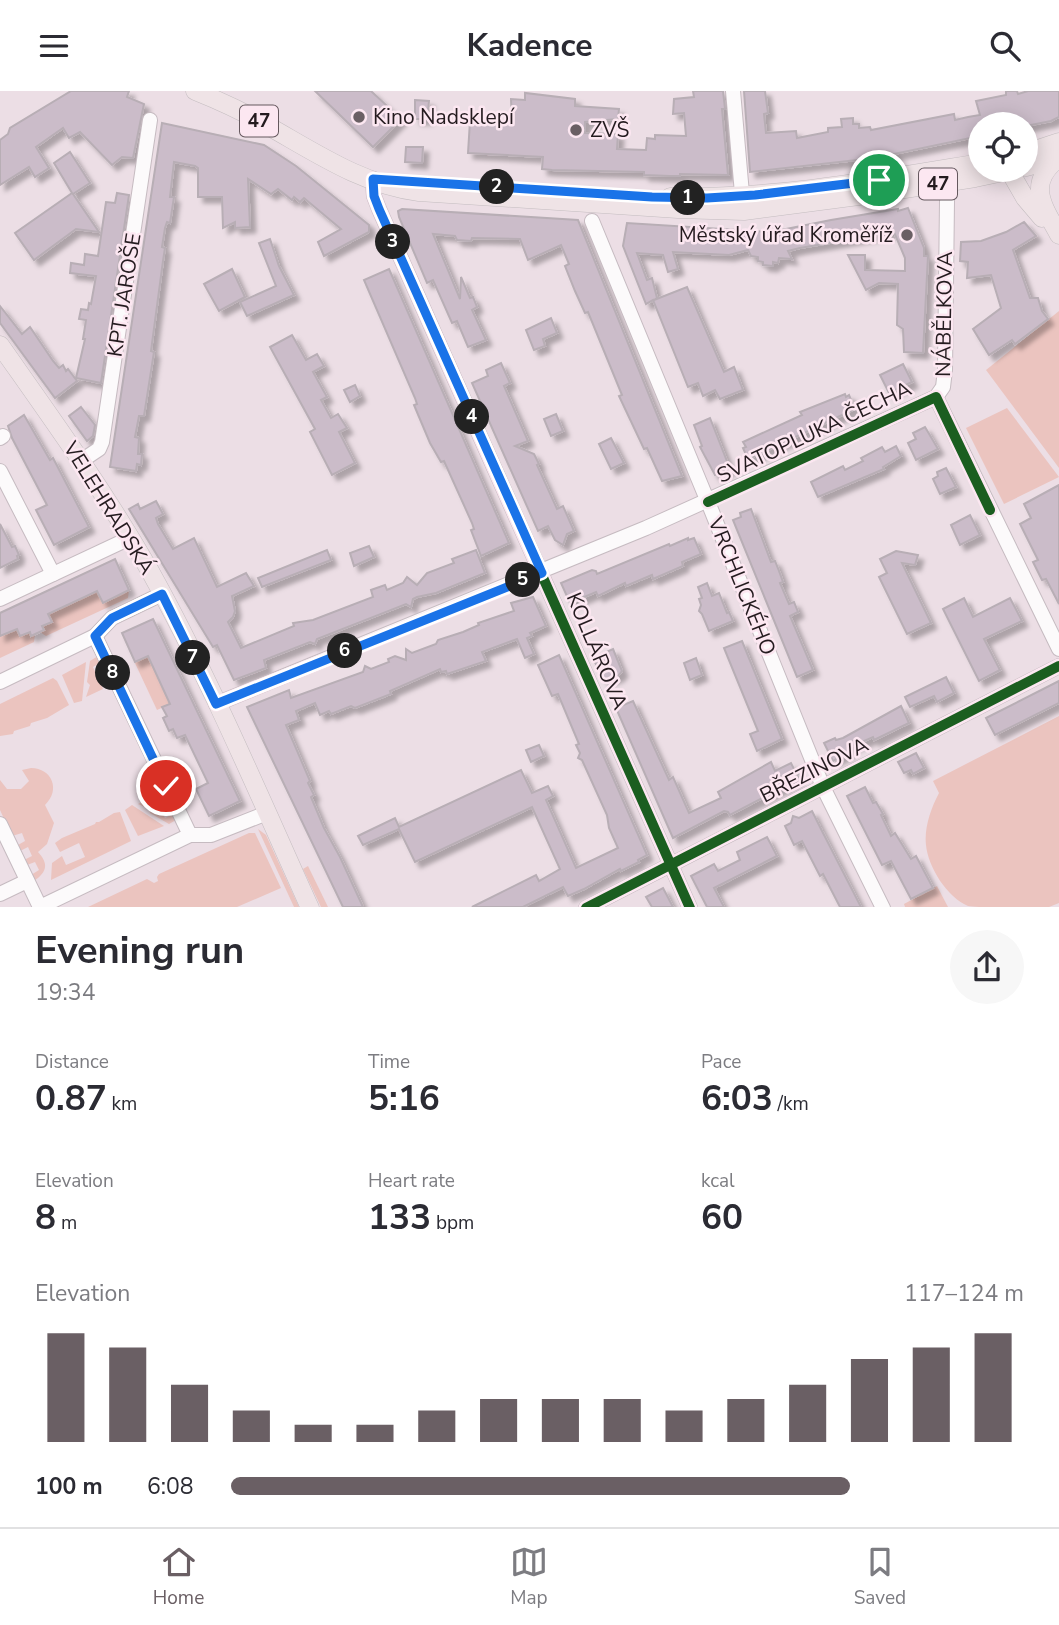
<!DOCTYPE html>
<meta charset="utf-8">
<style>
:root{--surface:#fff;--page:#f7f7f7;--text:#2b2b33;--muted:#7c7c81;--line:#e1e1e2;--accent:#6a5f64}
body{margin:0;font-family:"Nunito Sans",sans-serif;background:var(--page);color:var(--text);height:100vh;display:flex;flex-direction:column;font-size:26px;white-space:nowrap}
*{box-sizing:border-box;margin:0}
p{font-size:23px;color:var(--muted)}
.icon{flex:none;width:38px;height:38px;fill:none;stroke:currentColor;stroke-width:2;stroke-linecap:round;stroke-linejoin:round}
.map{position:relative;height:816px;overflow:hidden}
.side{display:flex;flex-direction:column;background:var(--surface);flex:1}
.side>*{flex:none}
.fabs{position:absolute;left:968px;top:21px;display:grid;gap:14px}
.fabs a{display:grid;place-items:center;width:70px;height:70px;border-radius:50%;background:var(--surface);box-shadow:0 4px 18px #0003;font-size:35px}
.pin{position:absolute;display:grid;place-items:center;width:60px;height:60px;color:#fff;margin:-30px;border:4px solid #fff;border-radius:50%;box-shadow:0 2px 7px #0007}
.km{position:absolute;width:35px;height:35px;margin:-18px;border-radius:50%;background:#222;color:#fff;font-size:19px;line-height:35px;text-align:center}
.round{display:grid;place-items:center;flex:none;width:74px;height:74px;border-radius:37px;background:var(--page)}
.head{display:flex;align-items:center;justify-content:space-between;height:119px;padding:0 35px}
h1{font-size:38px;font-weight:700;line-height:52px}
.metrics{display:grid;grid-template-columns:repeat(3,1fr);gap:10px;height:119px;padding:7px 35px}
.metrics div{display:grid;align-content:center}
.metrics b{font-size:35px;font-weight:700}
.metrics small{font-size:19px;font-weight:400}
.metrics p{font-size:19px}
.chart{height:196px;padding:14px 35px}
.chart p{display:flex;justify-content:space-between}
.chart svg{width:100%;height:126px;margin-top:7px;stroke:var(--accent);stroke-width:6}
ul{padding:0 35px;list-style:none;font-size:23px}
li{display:grid;grid-template-columns:112px 84px 1fr;align-items:center;height:52px}
li i{height:18px;border-radius:9px;background:var(--accent)}
header{display:flex;justify-content:space-between;align-items:center;height:91px;padding:0 35px;background:var(--surface);font-size:32px;font-weight:700}
.menu{display:flex;justify-content:space-around;align-items:center;height:98px;border-top:2px solid var(--line);background:var(--surface);font-size:19px;color:var(--muted)}
.menu a{display:grid;justify-items:center;gap:4px}
.menu .current{color:var(--accent)}
.map>svg:first-child{display:block}
.green{fill:#ebc4bf}
.building{fill:#cbbcc9;stroke:#b8aeb5;stroke-width:2;filter:url(#shadow)}
.lines{fill:none;stroke-linecap:round;stroke-linejoin:round}
.minor-casing{stroke:#c6bbc1;stroke-width:16}
.major-casing{stroke:#c4bdc0;stroke-width:19}
.minor{stroke:#fcfafb;stroke-width:14}
.major{stroke:#efe3e6;stroke-width:18}
.cycleway-casing{stroke:#fce7f1;stroke-width:15}
.cycleway{stroke:#1b5e20;stroke-width:10}
.route-casing{stroke:#fff;stroke-width:14}
.route{stroke:#1a73e8;stroke-width:9}
.poi-dot{fill:#6a5f64;stroke:#fce7f1;stroke-width:2.5}
.labels{text-anchor:middle;dominant-baseline:central;stroke-width:5;stroke-linejoin:round;paint-order:stroke}
.shield{fill:#fce7f1;stroke:#65585e;stroke-width:2}
.shield-label{font-size:19px;font-weight:bold;fill:#241b1f}
.poi-label{font-size:21px;fill:#241b1f;stroke:#fce7f1;text-anchor:start}
.street-label{font-size:21px;fill:#241b1f;stroke:#fce7f1}
</style>
<header><svg class="icon" aria-label="menu" viewBox="0 0 24 24"><path d="M4 6h16M4 12h16M4 18h16"/></svg>Kadence<svg class="icon" aria-label="search" viewBox="0 0 24 24"><circle cx="10" cy="10" r="6"/><path d="M15 15l6 6"/></svg></header>
<div class="map">
<svg width="1059" height="817" viewBox="0 0 1059 817">
<defs>
<filter id="shadow"><feDropShadow dx="5.5" dy="5.5" stdDeviation="2" flood-color="#0004"/></filter>
</defs>
<rect width="100%" height="100%" fill="#ecdee5"/>
<g class="green">
<path d="M1059,220v157l-73,-98z"/>
<path d="M1007,317l52,69 -55,27 -38,-76z"/>
<path d="M129,499l-1,8 -82,38 -6,-4 4,-2 -2,-4 6,-12 49,-23 6,12z"/>
<path d="M17,538l3,7 10,-4 2,4 3,-2 -1,8 -34,16v-22z"/>
<path d="M98,565l3,6 -8,5 6,13 8,-4 2,4 -8,4 2,5 -17,8 4,-12 -3,-3 3,-21z"/>
<path d="M148,565l22,48 -13,6 -23,-49z"/>
<path d="M86,571l-4,39 -8,2 -12,-28z"/>
<path d="M53,587l4,3 12,24 -22,13 -16,5 -1,3 -16,5 -1,3 -13,2v-32z"/>
<path d="M1059,625v187l-10,4c-15,1 -72,1 -81,-1 -21,-9 -40,-39 -42,-61 -2,-17 5,-37 13,-52l-6,-12z"/>
<path d="M31,677c21,0 30,22 14,37l9,18 -7,21 -9,8c11,12 9,20 -4,29l-3,-6 8,-5 -4,-8 -8,3 -3,-5 8,-4 -4,-9 -8,4 -2,-6 7,-4 -3,-8 -10,3 -12,-26v-30l7,9h14l8,-8 -7,-11z"/>
<path d="M154,705l3,5 8,-4 2,4 -8,4 6,13 8,-4 3,6 -7,4 -19,-11 -1,-4 -11,-5z"/>
<path d="M132,714l32,21 -26,10 -13,-26z"/>
<path d="M120,721l11,29 -80,39 1,-17 10,-7 4,9 19,-8 -6,-14 -19,9 -5,-9 7,-5 33,-14 1,-2h3l15,-9z"/>
<path d="M258,738l8,6 33,72h-5z"/>
<path d="M249,742h6l26,55 -44,19h-149l59,-28 7,4 4,-2 -1,-4 2,-3z"/>
<path d="M308,775l20,41h-7l-18,-38z"/>
<path d="M937,795l11,21h-43l-1,-3z"/>
</g>
<g class="building">
<path d="M71,0h58l-2,6 17,7 -11,54 -11,-1 -10,8 -32,-33 -11,6 -6,-10 -27,19 13,21 -14,9 -6,-10 -29,18v-45l8,-6 2,-6z"/>
<path d="M315,0h56l30,28 -28,28z"/>
<path d="M693,0h30l2,18h-3l6,66 -48,-1v2h-10l-26,-1v-3l-92,-2 -10,-1 1,-12 -75,-4 2,-32 42,2 -1,-24 14,1v-7l50,6v7l44,3 -1,10 -33,3v11l33,1 -1,15 29,1 1,-12 8,1v-4l31,1 -2,-23 -11,1 1,-15 20,-2z"/>
<path d="M744,0h21l3,22 -4,1 2,19 30,-2 1,7 31,-6v-4l14,-1 -1,-8 12,-1v6h6v4l11,-1 1,3 83,-16 1,6 13,-3 12,-2 -4,-14 30,-6v-4h11l1,3 10,-3h31v26l-8,4 -25,5v-2h-46v12l-105,22 -125,14z"/>
<path d="M415,9l14,1 -2,18h-12z"/>
<path d="M162,32l102,22 32,21 73,59v7l-45,24 -6,-14 23,-13 -37,-31 -4,4 -6,-5 -2,3 -14,-11 -7,5 -23,-15 2,48 -15,1v-6l-12,6 -1,-31h-24v-29l-3,-2 -21,-4 -4,35h4l-4,26 -3,-1 -2,6 -3,19 3,1 -2,13 -12,90 3,1 -10,64h-5l-4,21 4,1 -1,16h4l-1,11 -4,-1 -1,7 -26,-4z"/>
<path d="M406,56h17l-1,16 -17,-1z"/>
<path d="M70,61l20,31 -17,11 26,38 -23,-3 -42,31 -19,-27 57,-40 -18,-30z"/>
<path d="M117,102l12,2 -28,188 -25,-5 9,-39h-2l3,-19 -7,-1 2,-10 7,1 1,-7 2,1 5,-28 -26,-3 1,-10 13,2 1,-11 13,2 8,-54 9,1z"/>
<path d="M908,117l16,40v8h4l-5,97 -19,-1 -1,-23 -6,-4 1,-41 -19,-1 -13,7 -18,-35h17v15l40,1v-13l-11,-26 -94,16 -12,3 4,8 -13,-1 -1,5 -5,-1v4l-10,-1v-3l-5,-1v-4l-7,-1 -3,-6 -19,5 -56,-3 5,17 -10,3 -5,-17 -26,-2 10,27 5,-2 5,20 -3,2 33,-13 37,85 10,-5 9,23 -23,9 -5,-9 -12,6 -5,-13 -10,4 -35,-87 -7,4 -23,-58 4,-23 144,9 60,-12 67,-11v2z"/>
<path d="M402,118l176,11 104,256 -20,5 -15,-33 -3,1 -25,-53 3,-1 -34,-83 -3,1 -10,-22 -10,-25 4,-2 -8,-19 -33,15 -8,-21 -48,-1 -1,3 -14,-1 -2,-4 -22,-2 27,65 1,-22 9,21 3,-1 4,10 -5,3 14,30 -18,7 -11,-26 -5,2 -19,-43 -6,3 -28,-66 -1,-6z"/>
<path d="M1024,131l12,14 -23,14 17,48h8l4,13 6,8 -33,25 -3,-4 -23,15 -16,-26 28,-21 -10,-33 -24,3 1,-16 -8,-1 1,-19 20,-1 25,-9z"/>
<path d="M270,148l9,27 15,29 -47,21 -7,-14 36,-16 -17,-43z"/>
<path d="M232,178l13,28 -26,14 -15,-27z"/>
<path d="M389,178l120,274 -28,13 -10,-26 3,-1 -2,-6 -28,-62 -3,1 -11,-19 -16,-38 3,-1 -2,-6 -51,-118z"/>
<path d="M0,215l22,28 8,-7 23,34 6,7 4,-3 3,6 2,-2 9,12 -22,17 -55,-75z"/>
<path d="M551,227l6,15 -14,6 2,7 -11,4 -8,-20z"/>
<path d="M292,244l14,25 11,-6 7,12 -11,6 14,25 -6,3 10,18 7,-4 9,14 -8,4 16,31 -23,12 -22,-43 5,-3 -45,-82z"/>
<path d="M501,272l9,20 -6,3 24,55 -13,5 19,8 5,10 -2,1 20,44 6,-3 11,25 -7,3 -4,11 -8,-5 -7,-14 -10,5 -66,-148 16,-7 -2,-6z"/>
<path d="M903,273l9,18 -23,11 -9,-18z"/>
<path d="M355,294l5,11 -10,6 -6,-12z"/>
<path d="M845,303l1,3 3,-2 6,14 -104,49 -4,-1 -4,-9 3,-1 -3,-5 59,-27 -2,-3z"/>
<path d="M81,316l14,18 -2,11 -6,5 -18,-25z"/>
<path d="M556,323l7,17 -12,5 -7,-17z"/>
<path d="M24,324l26,45 3,-2 36,69 -35,18 -18,-35 11,-5 -35,-67 -4,-12z"/>
<path d="M710,327l20,51 -15,6 -15,-28 2,-1 -8,-21z"/>
<path d="M925,336l13,22 -22,11 -8,-17 8,-4 -3,-6z"/>
<path d="M611,347l13,25 -13,6 -12,-25z"/>
<path d="M896,355l5,10 -18,11 1,2 -66,28 -7,-15 32,-16 2,4 18,-9 -2,-3 21,-11 3,5z"/>
<path d="M946,377l10,19 -16,7 -7,-15 5,-3 -1,-4z"/>
<path d="M1059,394v119l-13,-25 -4,1 -9,-18 5,-2 -18,-36 11,-6 -7,-14z"/>
<path d="M156,410l7,13 -7,4 2,6 15,25 21,-11 23,49 29,-14 8,13 -22,10 3,15 -2,6 -5,5 13,26 53,-22 -1,-3 20,-3 60,-23 -2,-7 14,-5 2,5 16,-7 4,-6 10,8 10,-12 27,-10 -2,-4 24,-9 9,23 -49,20 -19,4 -4,2 -2,8 -5,-3 -89,35 -2,5 -5,-2 -46,18 2,8 -32,12 -17,-35 -4,2 -84,-138 9,-5 2,5z"/>
<path d="M751,418l20,53 4,-1 4,10 4,11 -3,1 9,21 5,-2 4,10 -8,4 23,54 -16,7 -64,-157 8,-3 -1,-4z"/>
<path d="M970,424l10,20 -20,10 -9,-20z"/>
<path d="M0,433l12,23 3,-1 4,9 -2,1 1,3 -18,9z"/>
<path d="M688,447v2l6,-2 7,16 -19,8 1,4 -30,13 -1,-4 -26,11 -1,-3 -27,13 -2,-4 -26,11 -9,-20 31,-13 4,1 1,3 72,-30 1,2z"/>
<path d="M369,455l5,11 -20,9 -4,-13z"/>
<path d="M327,459l4,10 -69,27 -4,-9z"/>
<path d="M896,460l22,4 -3,10 -13,-2 29,60 -24,11 -28,-57 8,-4 -7,-14z"/>
<path d="M115,468l14,31 -26,13 -6,-12 -49,23 4,8 -10,4 2,4 -13,6 -1,-4 -10,4 -3,-7 -17,7v-23z"/>
<path d="M707,492l5,13 7,-3 8,20 2,-1 4,9 -24,10 -7,-17 -3,-3 2,-6 -2,-6 3,-1 -4,-11z"/>
<path d="M533,506l13,29 -16,7 2,3 -5,2 7,16 -9,4 -8,-19 -35,13 4,9 -39,13 -1,-3 -5,1 -1,-3 -50,22 1,3 -36,14 -4,-2 -20,8 -2,-3 -9,4 -5,-12 -19,8 3,9 -13,5 24,56 -2,2 6,12 -3,2 13,31 16,29 23,50h-20l-96,-200 42,-17 2,8 72,-26 2,-6 6,3 18,-7 -1,-3 7,-3 11,4v-11l6,4 24,-9 2,-4 25,-8 16,-7 -1,-2 36,-12 -3,-8z"/>
<path d="M964,507l9,19 37,-19 12,23 -38,18 16,31 -21,11 -36,-72z"/>
<path d="M153,528l87,182 -31,15 -13,-27 12,-6 -23,-48 -8,3 -4,-9 -4,2 -6,-13 4,-2 -5,-9 8,-3 -22,-48 -13,6 -13,-29z"/>
<path d="M742,550l40,98 -25,12 -7,-17 8,-3 -34,-83z"/>
<path d="M613,558l9,22 -4,5 -14,5 -11,-23z"/>
<path d="M559,564l88,200 -9,5 1,2 -18,9 -1,-2 -36,20 -16,7 -5,-9 -40,20h-51l64,-32 3,6 21,-12 -28,-62 -117,55 -16,-33 -36,16 -5,-9 4,-2 33,-16 4,9 122,-57 11,23 16,-7 5,10 -7,4 30,68 42,-20 -9,-20 -2,-13 -25,-55 -4,-2 2,-5 -4,-8 3,-1 -21,-50 -6,2 -14,-31z"/>
<path d="M696,567l6,17 -12,5 -6,-17z"/>
<path d="M946,586l8,16 -17,9 -3,-6 -24,11 -5,-10z"/>
<path d="M1059,590v22l-64,32 -9,-17z"/>
<path d="M633,610l36,79 4,-3 16,36 32,-15 -3,-6 53,-30 4,9 16,-8 8,16 -69,36 -2,-3 -4,-1 -51,27 -57,-130z"/>
<path d="M901,615l8,17 -35,17 -1,-3 -25,11 2,4 -17,9 -9,-18 11,-5 1,2 7,-2z"/>
<path d="M539,654l5,11 -13,6 -5,-12z"/>
<path d="M916,662l8,15 -11,6 -2,-4 -7,3 -6,-11z"/>
<path d="M865,696l8,16 3,-1 7,12 -2,1 10,21 4,-3 16,26 5,-3 17,32 -22,11 -20,-38 -9,4 -35,-69z"/>
<path d="M812,720l10,20 39,76h-21l-17,-33 -3,2 -18,-35 -8,4 -9,-19 6,-3 2,-7 6,2z"/>
<path d="M767,746l10,19 -63,32 10,19h-17l-16,-31 23,-12 4,7 22,-11 -3,-8z"/>
<path d="M663,797l10,19h-21l-6,-10z"/>
</g>
<g class="lines">
<defs>
<g id="minor">
<path d="M733,0l10,114"/>
<path d="M373,88l1,17 5,13 311,699"/>
<path d="M592,130l116,281 115,285 60,121"/>
<path d="M936,306l123,252"/>
<path d="M0,347l3,-2"/>
<path d="M81,370l18,-12 3,-7 48,-322"/>
<path d="M0,380l53,103"/>
<path d="M0,508l130,-61"/>
<path d="M0,591l95,-46 17,-18 50,-24"/>
<path d="M216,613l430,-176 290,-131 7,-10 2,-17 2,-169"/>
<path d="M0,733l40,83 150,-72 -95,-199"/>
<path d="M190,744h21l56,-22"/>
<path d="M0,803l27,-13"/>
<path d="M586,817l473,-242"/>
</g>
<g id="major">
<path d="M195,0c25,10 49,21 73,35 48,27 95,59 151,66l259,17 66,2 122,-16 109,-17 38,-8"/>
<path d="M1026,62l33,-11"/>
<path d="M1059,67c-34,25 -15,49 0,77"/>
<path d="M1026,76l30,-8"/>
<path d="M1009,79l16,28 17,20"/>
<path d="M670,106c105,2 207,-17 310,-34"/>
<path d="M0,254c52,74 105,147 150,226 60,108 109,224 160,337"/>
</g>
</defs>
<use href="#minor" class="minor-casing"/>
<use href="#major" class="major-casing"/>
<use href="#minor" class="minor"/>
<use href="#major" class="major"/>
<defs>
<g id="cycleway">
<path d="M373,88l1,17 5,13 311,699"/>
<path d="M708,411l228,-105 54,113"/>
<path d="M216,613l326,-131"/>
<path d="M586,817l473,-242"/>
</g>
</defs>
<use href="#cycleway" class="cycleway-casing"/>
<use href="#cycleway" class="cycleway"/>
</g>
<g class="lines">
<defs>
<path id="route" d="M166,695l-71,-150 17,-18 50,-24 54,110 326,-131 -163,-364 -5,-13 -1,-17 279,18 55,1 48,-3 124,-15"/>
</defs>
<use href="#route" class="route-casing"/>
<use href="#route" class="route"/>
</g>
<g class="poi-dot">
<circle cx="359" cy="26" r="7"/>
<circle cx="576" cy="39" r="7"/>
<circle cx="907" cy="144" r="7"/>
</g>
<g class="labels">
<g class="shield">
<rect x="240" y="14.5" width="38" height="31" rx="5"/>
<rect x="919" y="77.5" width="38" height="31" rx="5"/>
</g>
<g class="shield-label">
<text x="259" y="30">47</text>
<text x="938" y="93">47</text>
</g>
<g class="poi-label">
<text x="373" y="26">Kino Nadsklepí</text>
<text x="590" y="39">ZVŠ</text>
<text x="893" y="144" text-anchor="end">Městský úřad Kroměříž</text>
</g>
<g class="street-label">
<text transform="translate(124 204) rotate(-81)">KPT. JAROŠE</text>
<text transform="translate(944 223) rotate(-89)">NÁBĚLKOVA</text>
<text transform="translate(814 341) rotate(-25)">SVATOPLUKA ČECHA</text>
<text transform="translate(109 417) rotate(58)">VELEHRADSKÁ</text>
<text transform="translate(742 495) rotate(68)">VRCHLICKÉHO</text>
<text transform="translate(597 560) rotate(67)">KOLLÁROVA</text>
<text transform="translate(814 679) rotate(-27)">BŘEZINOVA</text>
</g>
</g>
</svg>
<div class="fabs">
<a><svg class="icon" aria-label="locate" viewBox="0 0 24 24"><circle cx="12" cy="12" r="6"/><path d="M12 2v4M12 18v4M2 12h4M18 12h4"/></svg></a>
</div>
<div class="pin" style="left:879px;top:89px;background:#1e9e55"><svg class="icon" aria-label="arrive" viewBox="0 0 24 24"><path d="M6 21V4h12l-3 4 3 4H6"/></svg></div>
<div class="pin" style="left:166px;top:695px;background:#d93025"><svg class="icon" aria-label="check" viewBox="0 0 24 24"><path d="M5 12l5 5 9-10"/></svg></div>
<b class="km" style="left:688px;top:107px">1</b>
<b class="km" style="left:497px;top:96px">2</b>
<b class="km" style="left:393px;top:151px">3</b>
<b class="km" style="left:472px;top:326px">4</b>
<b class="km" style="left:523px;top:489px">5</b>
<b class="km" style="left:345px;top:560px">6</b>
<b class="km" style="left:193px;top:567px">7</b>
<b class="km" style="left:113px;top:582px">8</b>
</div>
<section class="side">
<div class="head"><div><h1>Evening run</h1><p>19:34</p></div><a class="round"><svg class="icon" aria-label="share" viewBox="0 0 24 24"><path d="M12 15V3M7 8l5-5 5 5M5 13v7h14v-7"/></svg></a></div>
<div class="metrics">
<div><p>Distance</p><b>0.87<small> km</small></b></div>
<div><p>Time</p><b>5:16</b></div>
<div><p>Pace</p><b>6:03<small> /km</small></b></div>
</div>
<div class="metrics">
<div><p>Elevation</p><b>8<small> m</small></b></div>
<div><p>Heart rate</p><b>133<small> bpm</small></b></div>
<div><p>kcal</p><b>60</b></div>
</div>
<div class="chart"><p><span>Elevation</span>117–124 m</p>
<svg viewBox="0 0 160 44" preserveAspectRatio="none"><path d="M5 44V6M15 44V11M25 44V24M35 44V33M45 44V38M55 44V38M65 44V33M75 44V29M85 44V29M95 44V29M105 44V33M115 44V29M125 44V24M135 44V15M145 44V11M155 44V6"/></svg>
</div>
<ul>
<li><b>100 m</b>6:08<i style="width:78%"></i></li>
</ul>
</section>
<nav class="menu">
<a class="current"><svg class="icon" aria-label="home" viewBox="0 0 24 24"><path d="M3 11l9-7 9 7M6 9v11h12V9"/></svg>Home</a>
<a><svg class="icon" aria-label="map" viewBox="0 0 24 24"><path d="M3 6l6-2 6 2 6-2v14l-6 2-6-2-6 2zM9 4v14M15 6v14"/></svg>Map</a>
<a><svg class="icon" aria-label="saved" viewBox="0 0 24 24"><path d="M7 4h10v16l-5-4-5 4z"/></svg>Saved</a>
</nav>
